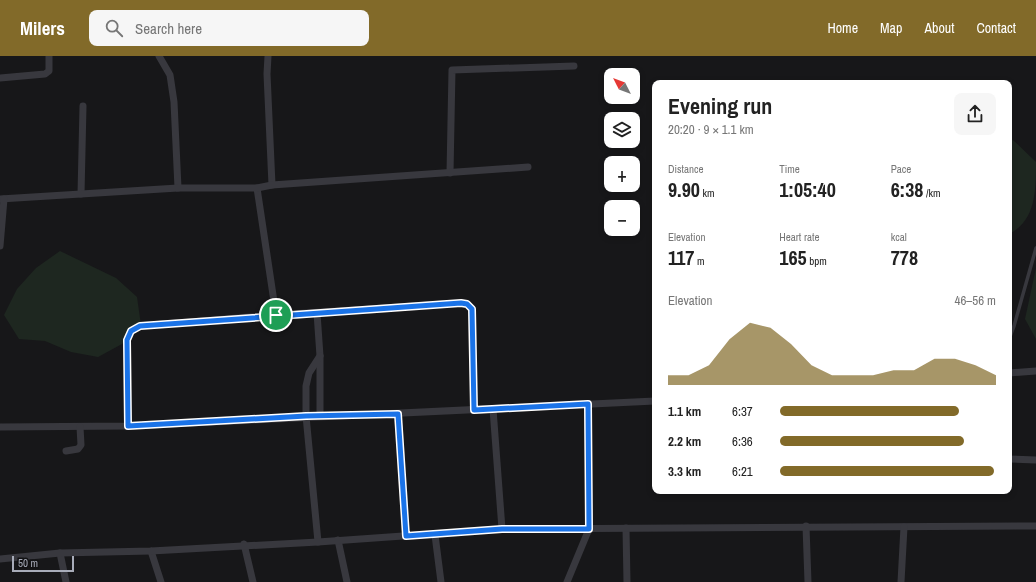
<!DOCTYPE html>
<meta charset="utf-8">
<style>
:root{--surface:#fff;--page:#f6f6f6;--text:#222;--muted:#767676;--accent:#826a29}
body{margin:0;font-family:"Archivo Narrow",sans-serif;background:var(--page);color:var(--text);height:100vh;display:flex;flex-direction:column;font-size:15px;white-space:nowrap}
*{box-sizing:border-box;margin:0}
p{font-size:13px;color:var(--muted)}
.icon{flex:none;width:22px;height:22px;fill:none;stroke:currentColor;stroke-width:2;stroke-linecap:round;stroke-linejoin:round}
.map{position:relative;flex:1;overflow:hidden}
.side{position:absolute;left:652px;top:24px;width:360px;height:414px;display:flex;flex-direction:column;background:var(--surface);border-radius:8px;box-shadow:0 2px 6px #0003}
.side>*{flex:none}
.needle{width:26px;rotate:312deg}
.fabs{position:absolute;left:604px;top:12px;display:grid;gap:8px}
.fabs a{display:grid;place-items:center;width:36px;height:36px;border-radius:8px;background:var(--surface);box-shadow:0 2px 6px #0003;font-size:20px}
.scale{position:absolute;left:12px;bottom:10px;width:62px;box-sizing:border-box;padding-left:4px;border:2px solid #a8acb9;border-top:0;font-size:11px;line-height:14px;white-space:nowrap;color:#a8acb9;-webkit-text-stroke:3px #121214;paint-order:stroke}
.pin{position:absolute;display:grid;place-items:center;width:34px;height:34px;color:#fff;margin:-17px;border:2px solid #fff;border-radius:50%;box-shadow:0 1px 4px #0007}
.round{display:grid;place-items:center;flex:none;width:42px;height:42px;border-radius:8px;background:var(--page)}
.overview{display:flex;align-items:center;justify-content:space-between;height:68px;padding:0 16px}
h1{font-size:22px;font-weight:800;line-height:30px}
.figures{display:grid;grid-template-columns:repeat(3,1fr);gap:6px;height:68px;padding:4px 16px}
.figures div{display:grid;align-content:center}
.figures b{font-size:20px;font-weight:800}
.figures small{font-size:11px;font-weight:400}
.figures p{font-size:11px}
.chart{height:112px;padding:8px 16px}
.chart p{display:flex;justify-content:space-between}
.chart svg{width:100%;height:72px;margin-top:4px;fill:var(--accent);opacity:.7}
ul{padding:0 16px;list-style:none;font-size:13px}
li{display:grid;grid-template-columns:64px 48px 1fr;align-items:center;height:30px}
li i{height:10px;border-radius:5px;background:var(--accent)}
header{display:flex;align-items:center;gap:24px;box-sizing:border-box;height:56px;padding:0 20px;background:var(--accent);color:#fff}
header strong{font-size:19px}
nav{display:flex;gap:22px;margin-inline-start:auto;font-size:14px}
.search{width:280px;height:36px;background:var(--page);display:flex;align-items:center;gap:10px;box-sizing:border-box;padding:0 14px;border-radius:8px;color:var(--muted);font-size:15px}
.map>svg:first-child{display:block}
.green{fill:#1e2720}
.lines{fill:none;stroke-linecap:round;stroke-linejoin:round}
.lane{stroke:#38383e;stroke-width:3.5}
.street{stroke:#38383e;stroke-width:7}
.route-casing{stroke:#fff;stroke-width:8}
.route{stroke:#1a73e8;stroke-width:5}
</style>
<header>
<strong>Milers</strong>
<div class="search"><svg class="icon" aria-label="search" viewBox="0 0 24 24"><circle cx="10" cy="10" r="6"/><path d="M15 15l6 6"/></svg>Search here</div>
<nav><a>Home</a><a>Map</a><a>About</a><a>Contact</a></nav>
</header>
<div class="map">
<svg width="1036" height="526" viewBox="0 0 1036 526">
<rect width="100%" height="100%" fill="#171719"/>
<g class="green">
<path d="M1009,83l4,1 23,22c0,27 0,59 -27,72z"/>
<path d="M60,195l56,27 21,19 4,28 -19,19 -24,13 -27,-5 -26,-11 -26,-2 -15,-24 13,-26 19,-21z"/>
<path d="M1036,212v71l-11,-20z"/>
</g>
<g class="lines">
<path class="lane" d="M1009,283l5,-13 22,-78"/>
<g class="street">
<path d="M159,0l11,19 4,27 4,86"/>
<path d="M268,0l-1,18 5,111"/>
<path d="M0,22l45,-4 4,-3v-15"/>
<path d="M450,117l2,-103 122,-4"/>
<path d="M257,132l19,127"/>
<path d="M81,138l2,-88"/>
<path d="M0,143l178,-11h79l15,-3 256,-18"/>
<path d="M0,190l4,-47"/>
<path d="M317,257l3,43v60"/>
<path d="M1009,317l27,-2"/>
<path d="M493,353l9,120"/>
<path d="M398,358l8,122"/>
<path d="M128,370l-1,-86 4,-9 9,-5 136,-11 185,-12 6,1 5,5 2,101"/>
<path d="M0,371l128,-1 527,-25"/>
<path d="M66,395l12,-2 3,-4 -1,-18"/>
<path d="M1009,403l27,1"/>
<path d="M806,470l2,56"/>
<path d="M626,472l1,54"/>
<path d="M435,479l6,47"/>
<path d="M338,484l9,42"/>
<path d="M318,486l-12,-126v-30l3,-13 11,-17"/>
<path d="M244,488l9,38"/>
<path d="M151,495l10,31"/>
<path d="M60,497l6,29"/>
<path d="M0,503l60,-6 91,-2 167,-9 184,-13 534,-3"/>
<path d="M567,526l22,-53 -1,-125"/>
<path d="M901,526l3,-55"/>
</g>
</g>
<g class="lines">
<defs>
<path id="route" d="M461,247l6,1 5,5 2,101 114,-6 1,125h-87l-96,7 -8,-122 -92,2 -178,10 -1,-86 4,-9 9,-5z"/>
</defs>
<use href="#route" class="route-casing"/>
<use href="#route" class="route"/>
</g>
</svg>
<div class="fabs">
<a><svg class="needle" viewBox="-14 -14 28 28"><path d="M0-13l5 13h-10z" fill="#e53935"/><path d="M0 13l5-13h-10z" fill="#767676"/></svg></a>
<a><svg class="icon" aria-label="layers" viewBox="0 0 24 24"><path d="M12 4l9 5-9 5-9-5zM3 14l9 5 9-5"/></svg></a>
<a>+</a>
<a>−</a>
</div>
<div class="scale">50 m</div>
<div class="pin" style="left:276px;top:259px;background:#1e9e55"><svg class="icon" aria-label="arrive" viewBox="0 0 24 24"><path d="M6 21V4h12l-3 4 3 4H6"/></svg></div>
<section class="side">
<div class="overview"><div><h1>Evening run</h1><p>20:20 · 9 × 1.1 km</p></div><a class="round"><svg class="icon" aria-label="share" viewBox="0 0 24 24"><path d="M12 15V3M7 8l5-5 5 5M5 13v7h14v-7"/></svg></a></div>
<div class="figures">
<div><p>Distance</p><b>9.90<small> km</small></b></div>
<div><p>Time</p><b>1:05:40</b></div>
<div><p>Pace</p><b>6:38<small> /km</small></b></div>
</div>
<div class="figures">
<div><p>Elevation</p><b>117<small> m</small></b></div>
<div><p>Heart rate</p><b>165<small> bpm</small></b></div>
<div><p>kcal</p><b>778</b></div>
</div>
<div class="chart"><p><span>Elevation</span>46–56 m</p>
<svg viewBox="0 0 160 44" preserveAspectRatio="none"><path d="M0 44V38L10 38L20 32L30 16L40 6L50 9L60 19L70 32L80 38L90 38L100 38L110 35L120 35L130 28L140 28L150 32L160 38V44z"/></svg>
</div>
<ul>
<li><b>1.1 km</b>6:37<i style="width:83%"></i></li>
<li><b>2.2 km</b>6:36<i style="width:85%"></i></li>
<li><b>3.3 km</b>6:21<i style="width:99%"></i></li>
</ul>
</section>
</div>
